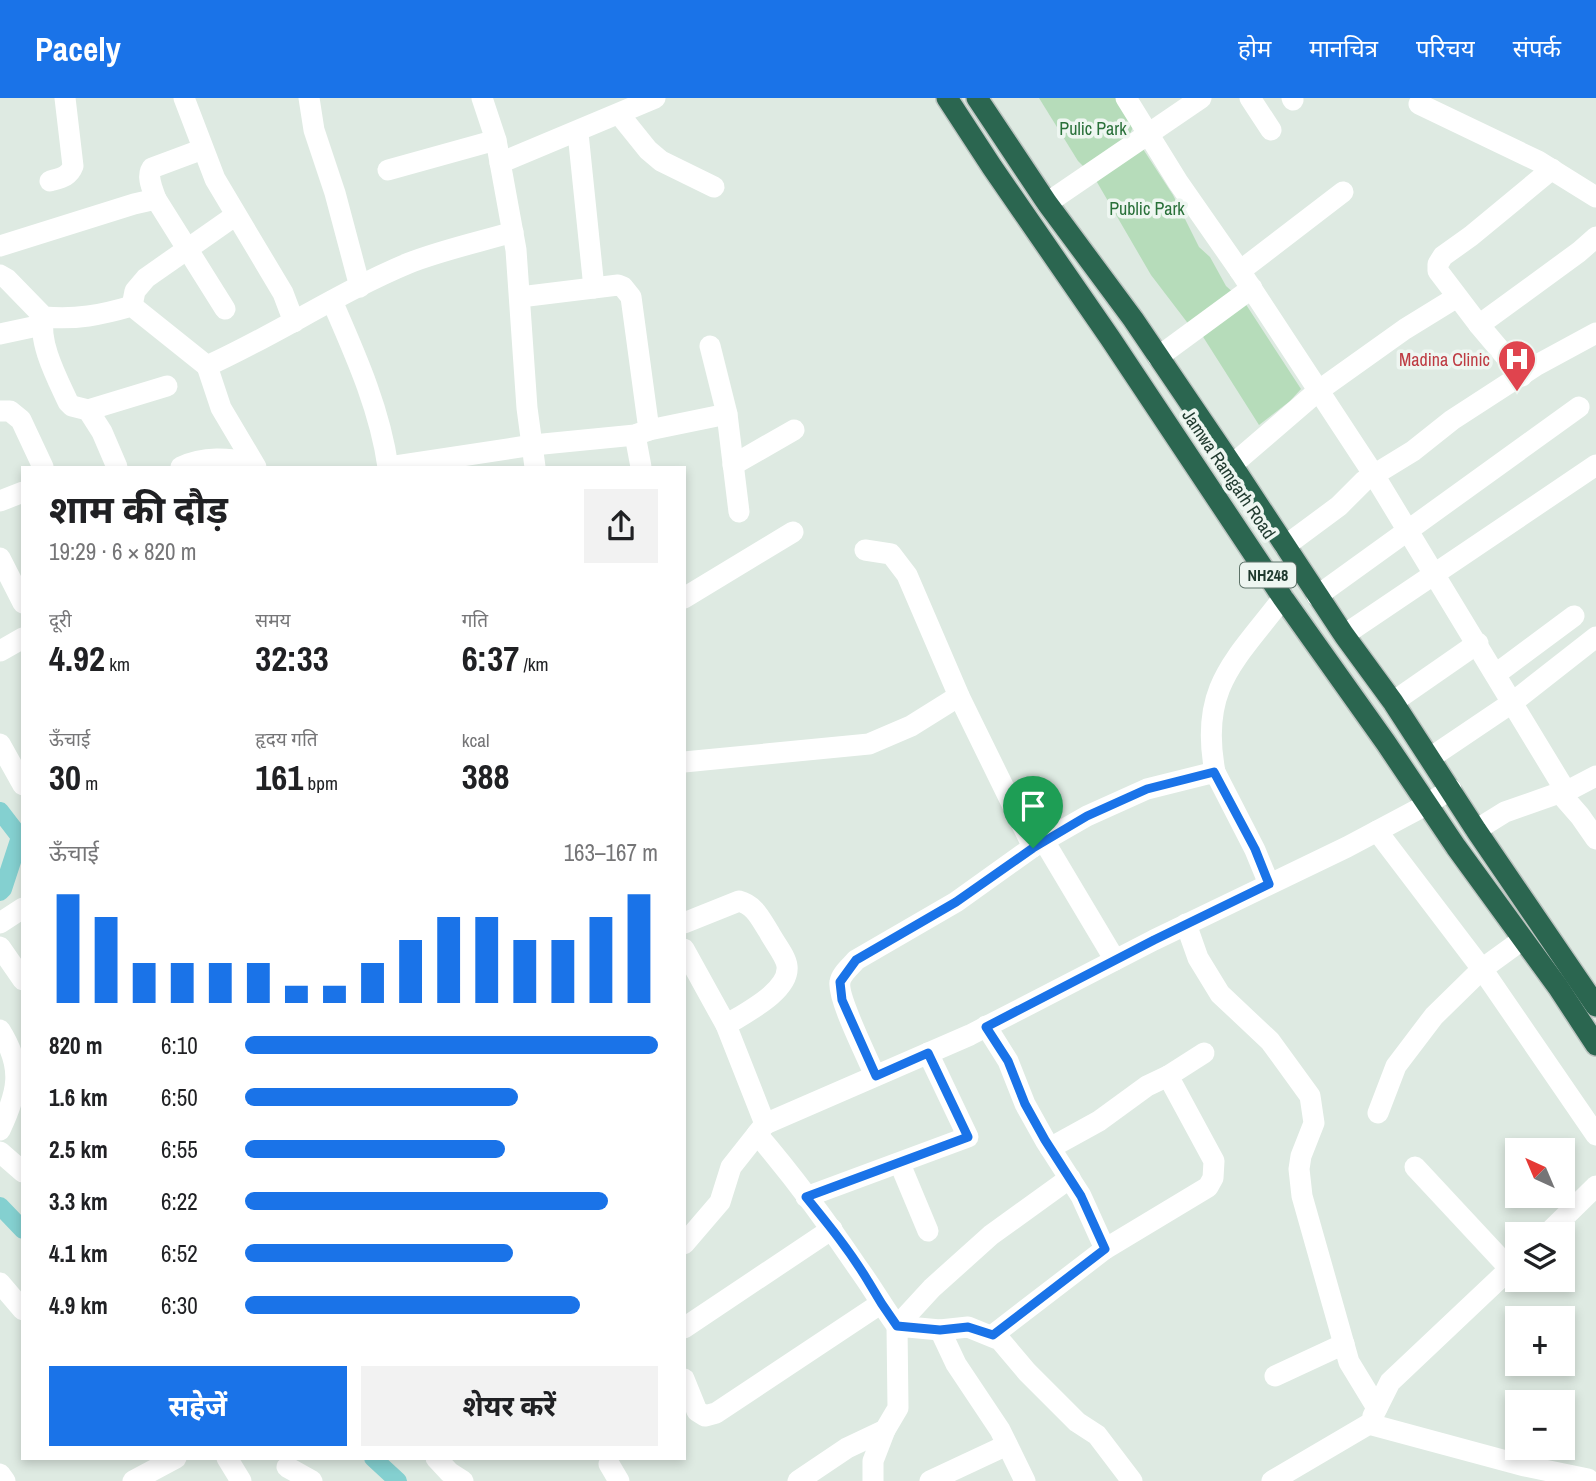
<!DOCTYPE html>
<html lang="hi">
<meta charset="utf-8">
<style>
:root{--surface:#fff;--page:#f2f2f2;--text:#202124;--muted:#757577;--accent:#1a73e8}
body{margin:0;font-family:"Archivo Narrow","Noto Sans Devanagari",sans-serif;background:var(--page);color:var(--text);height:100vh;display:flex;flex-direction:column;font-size:26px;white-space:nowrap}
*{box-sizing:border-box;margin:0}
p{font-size:23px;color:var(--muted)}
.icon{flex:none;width:38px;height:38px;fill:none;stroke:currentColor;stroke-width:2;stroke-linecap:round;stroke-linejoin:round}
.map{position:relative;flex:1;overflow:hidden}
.side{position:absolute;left:21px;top:368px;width:665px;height:994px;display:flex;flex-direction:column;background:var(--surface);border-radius:0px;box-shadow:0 4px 10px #0003}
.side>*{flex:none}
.needle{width:46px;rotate:316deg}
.tools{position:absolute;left:1505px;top:1040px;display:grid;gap:14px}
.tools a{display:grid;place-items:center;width:70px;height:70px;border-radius:0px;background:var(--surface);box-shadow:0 4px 10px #0003;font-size:35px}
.pin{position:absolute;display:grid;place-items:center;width:60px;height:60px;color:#fff;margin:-72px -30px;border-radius:50% 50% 50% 0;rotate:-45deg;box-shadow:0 0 7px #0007}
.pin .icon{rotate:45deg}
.round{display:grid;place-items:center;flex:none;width:74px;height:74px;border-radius:0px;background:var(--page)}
.head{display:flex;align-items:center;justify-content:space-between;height:119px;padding:0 28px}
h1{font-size:38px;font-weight:700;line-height:52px}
.metrics{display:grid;grid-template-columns:repeat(3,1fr);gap:10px;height:119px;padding:7px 28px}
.metrics div{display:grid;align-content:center}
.metrics b{font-size:35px;font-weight:700}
.metrics small{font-size:19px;font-weight:400}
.metrics p{font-size:19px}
.chart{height:196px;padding:14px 28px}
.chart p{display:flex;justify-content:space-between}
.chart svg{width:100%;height:126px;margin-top:7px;stroke:var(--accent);stroke-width:6}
.action{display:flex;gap:14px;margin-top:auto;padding:14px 28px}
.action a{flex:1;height:80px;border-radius:0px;background:var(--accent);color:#fff;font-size:28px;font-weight:700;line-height:80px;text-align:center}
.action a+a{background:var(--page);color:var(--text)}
ul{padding:0 28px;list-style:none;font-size:23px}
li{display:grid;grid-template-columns:112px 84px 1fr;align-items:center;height:52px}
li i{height:18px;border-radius:9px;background:var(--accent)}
header{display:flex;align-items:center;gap:42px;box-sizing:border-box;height:98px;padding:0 35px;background:var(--accent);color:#fff}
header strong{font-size:33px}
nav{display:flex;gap:38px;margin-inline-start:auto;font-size:24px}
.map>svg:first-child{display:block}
.green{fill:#b6dcba}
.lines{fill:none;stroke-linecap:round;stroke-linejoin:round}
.canal{stroke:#84d0d0;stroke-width:18}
.highway-casing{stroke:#bcc4c0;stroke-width:24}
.minor{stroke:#fff;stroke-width:21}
.highway{stroke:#2b6650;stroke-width:21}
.route-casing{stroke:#fff;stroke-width:14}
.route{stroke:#1a73e8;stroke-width:9}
.labels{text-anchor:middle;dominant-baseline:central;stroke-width:7;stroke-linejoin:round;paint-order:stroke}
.shield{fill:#eef6f1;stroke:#5d7268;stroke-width:2}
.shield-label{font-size:16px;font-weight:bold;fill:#1f392e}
.park-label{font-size:18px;fill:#297039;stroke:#eef6f1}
.health-label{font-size:18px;fill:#be3a42;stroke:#eef6f1;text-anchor:end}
.street-label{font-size:18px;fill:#1f392e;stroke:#eef6f1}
</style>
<header>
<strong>Pacely</strong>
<nav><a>होम</a><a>मानचित्र</a><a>परिचय</a><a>संपर्क</a></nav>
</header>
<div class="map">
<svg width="1596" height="1383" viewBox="0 0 1596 1383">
<rect width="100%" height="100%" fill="#deeae2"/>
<g class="green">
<path d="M1039,0h78l18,25 -8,17 -40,30 -9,-9z"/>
<path d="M1143,51l30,46 26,52 11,10 16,29 19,17 56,86 -11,12 -31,24 -59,-93 -7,-2 -42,-55 -57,-98z"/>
</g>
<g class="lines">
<g class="canal">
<path d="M0,713l20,26 -17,52 -3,3"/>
<path d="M0,1108l23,24"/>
<path d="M373,1360l25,23"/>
</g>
<defs>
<g id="highway">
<path d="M947,0l45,69 118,171 173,260 103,145 70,104 102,140 38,58"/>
<path d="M977,0l70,105 86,116 99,146 112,170 49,67 83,128 120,176"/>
</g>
</defs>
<use href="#highway" class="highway-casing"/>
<g class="minor">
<path d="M184,0l31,81 68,114 11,29"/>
<path d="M309,0l5,32 21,63 25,94"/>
<path d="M482,0l14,42 20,110 11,158 8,59"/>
<path d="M1126,0l52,84 62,89 134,204 191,315"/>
<path d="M1250,0l21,32"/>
<path d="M1292,0l1,2"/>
<path d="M1419,6l119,57 58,36"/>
<path d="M619,16l29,36 13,11 53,26"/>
<path d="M578,35l16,155"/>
<path d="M500,65l155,-65"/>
<path d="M1552,71l-81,67 -28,20 -5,8v7l41,54 100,-73 17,-15"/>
<path d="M388,72l108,-30"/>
<path d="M50,83c10,-3 19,-4 23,-15l-8,-68"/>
<path d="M156,101c-3,-9 -10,-22 -4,-31l51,-19"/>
<path d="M1047,105l154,-105"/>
<path d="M0,148l134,-42 22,-5 69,110"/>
<path d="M1240,173l103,-79"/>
<path d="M0,177l7,4 37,38c32,3 57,-2 88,-11l75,60c69,-31 132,-74 202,-103 33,-13 70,-21 104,-31"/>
<path d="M332,203c23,53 48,108 56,166"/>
<path d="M132,208l3,-15 11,-13 90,-63"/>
<path d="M44,219c-7,24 14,63 24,85l4,4 16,4 14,22 15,35"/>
<path d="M1479,227l43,51"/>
<path d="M0,236l42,-9"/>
<path d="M710,248l17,68 12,98"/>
<path d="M1158,259l94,-69"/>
<path d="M207,268l14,42 35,59"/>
<path d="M88,312l79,-24"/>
<path d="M0,313h10l11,9 22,47"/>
<path d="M649,332l78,-16"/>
<path d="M635,337l6,32"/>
<path d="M733,367l61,-35"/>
<path d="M1232,367l86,-74 87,-62 52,-32"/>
<path d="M181,369c23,-11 47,-9 72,-4"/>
<path d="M389,369l144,-22 102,-10 14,-5 -18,-133 -8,-10 -5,-2 -98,12"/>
<path d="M0,403l23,-9"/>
<path d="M1285,448l54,-40 25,-25 49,-30 39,-31 85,-55 59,-32"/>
<path d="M865,452l26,4 16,21 52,121 74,151"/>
<path d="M0,460l23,45"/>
<path d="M1317,498l262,-189"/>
<path d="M684,500l109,-66"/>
<path d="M1344,537l252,-170"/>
<path d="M0,553l23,-13"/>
<path d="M1496,576l78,-58"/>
<path d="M1393,604l85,-59"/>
<path d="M0,646l23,41"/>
<path d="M1430,660l83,-56 83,-65"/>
<path d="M684,664l185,-18 42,-18 48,-30"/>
<path d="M1215,674c-16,-85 20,-111 68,-174"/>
<path d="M1559,694l21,24 16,23"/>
<path d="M1476,732l29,-18 68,-24 23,-12"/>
<path d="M1377,733l105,138 114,166"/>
<path d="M1044,743l71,119"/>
<path d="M0,825l23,-15"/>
<path d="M684,825l55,-22c16,4 22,19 30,31 5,10 17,24 18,34 3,25 -42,47 -61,59"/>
<path d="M1186,826l12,34 22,36 50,47 40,55 4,27 -13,33 -2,13 3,27 47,166 28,46"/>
<path d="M0,849l23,33"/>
<path d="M684,851l42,76 39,99 205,-89 184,-95 193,-93 79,-42 25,-16"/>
<path d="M986,928l22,35 17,43 20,36 36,56 24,53 103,-62 5,-9 1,-17 -46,-85"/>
<path d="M0,932c24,38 18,62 0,100"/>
<path d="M875,978c-7,-18 -38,-78 -35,-94 1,-8 11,-16 16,-22l100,-58 77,-55 54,-31 60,-27 68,-17 40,78 14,34"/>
<path d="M1378,1015l18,-47 38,-50 48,-47 40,-29"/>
<path d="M757,1036c36,42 70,88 101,134 14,19 25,39 39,58l35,-38 59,-53 79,-57"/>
<path d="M1050,1050l49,-27 48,-35 21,-10 36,-23"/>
<path d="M0,1054l23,20"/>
<path d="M900,1066l28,67"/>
<path d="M1415,1069l95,102"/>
<path d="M806,1099l162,-60 -40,-84"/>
<path d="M1547,1136l49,-48"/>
<path d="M684,1146l36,-42 11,-35 34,-43"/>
<path d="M0,1185l23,27"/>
<path d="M684,1230l148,-99"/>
<path d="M940,1232l16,34 44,66 25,51"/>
<path d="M993,1237l112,-86"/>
<path d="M1275,1278l69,-32"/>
<path d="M684,1281l13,32 8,5 11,-3 164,-109"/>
<path d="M1373,1318l17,-34 127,-120"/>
<path d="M227,1360l14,23"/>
<path d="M436,1360l13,14 14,9"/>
<path d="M609,1366l10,17"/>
<path d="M287,1369l25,14"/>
<path d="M0,1376l5,7"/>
<path d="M133,1383l43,-23"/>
<path d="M798,1383l49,-33 38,-18 13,-22 -1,-82 43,4 28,-3 32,13 27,32 50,50 20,13 35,46"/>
<path d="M873,1383v-20l12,-31"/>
<path d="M930,1383l77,-36"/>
<path d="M1272,1383l97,-57 156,42 63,13 2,2"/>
</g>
<use href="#highway" class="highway"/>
</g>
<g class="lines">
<defs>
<path id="route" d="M1214,674l41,77 14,35 -115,56 -168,87 22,34 17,43 20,36 36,56 24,53 -112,86 -25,-8 -28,3 -43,-4c-11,-15 -20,-29 -29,-45 -18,-30 -40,-57 -62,-84l162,-60 -40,-84 -52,23 -34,-76 -2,-18 16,-22 100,-58 77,-54 54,-32 60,-27z"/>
</defs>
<use href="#route" class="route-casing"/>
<use href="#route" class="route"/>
</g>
<defs>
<symbol id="hospital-pin" viewBox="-11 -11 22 30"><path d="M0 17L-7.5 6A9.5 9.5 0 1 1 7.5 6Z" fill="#e0444e" stroke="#eef6f1"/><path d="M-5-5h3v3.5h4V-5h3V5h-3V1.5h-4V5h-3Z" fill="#fff"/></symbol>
</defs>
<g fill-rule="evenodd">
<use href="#hospital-pin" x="1495" y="239" width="44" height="60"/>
</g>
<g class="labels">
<rect class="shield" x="1240" y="464.5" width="56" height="25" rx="5"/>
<g class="shield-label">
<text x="1268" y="477">NH248</text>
</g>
<g class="park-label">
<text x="1093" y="30">Pulic Park</text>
<text x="1147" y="110">Public Park</text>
</g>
<g class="health-label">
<text x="1490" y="261">Madina Clinic</text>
</g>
<g class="street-label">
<text transform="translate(1229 376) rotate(56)">Jamwa Ramgarh Road</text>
</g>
</g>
</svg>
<div class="tools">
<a><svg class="needle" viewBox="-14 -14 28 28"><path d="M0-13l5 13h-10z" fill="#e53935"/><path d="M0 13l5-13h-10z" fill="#757577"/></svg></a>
<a><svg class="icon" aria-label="layers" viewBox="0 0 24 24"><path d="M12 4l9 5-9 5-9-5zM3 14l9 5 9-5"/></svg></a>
<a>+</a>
<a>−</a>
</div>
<div class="pin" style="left:1033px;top:750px;background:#1e9e55"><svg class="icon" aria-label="arrive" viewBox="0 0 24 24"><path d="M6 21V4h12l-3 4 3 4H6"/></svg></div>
<section class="side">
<div class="head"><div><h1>शाम की दौड़</h1><p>19:29 · 6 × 820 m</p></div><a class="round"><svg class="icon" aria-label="share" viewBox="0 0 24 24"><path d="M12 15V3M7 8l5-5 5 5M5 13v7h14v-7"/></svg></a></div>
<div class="metrics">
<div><p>दूरी</p><b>4.92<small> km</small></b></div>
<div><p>समय</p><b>32:33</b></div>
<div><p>गति</p><b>6:37<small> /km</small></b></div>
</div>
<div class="metrics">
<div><p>ऊँचाई</p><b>30<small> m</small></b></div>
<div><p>हृदय गति</p><b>161<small> bpm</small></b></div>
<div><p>kcal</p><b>388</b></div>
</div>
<div class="chart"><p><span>ऊँचाई</span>163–167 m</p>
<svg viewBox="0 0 160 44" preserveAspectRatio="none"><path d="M5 44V6M15 44V14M25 44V30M35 44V30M45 44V30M55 44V30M65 44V38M75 44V38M85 44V30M95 44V22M105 44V14M115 44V14M125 44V22M135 44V22M145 44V14M155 44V6"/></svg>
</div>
<ul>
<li><b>820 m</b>6:10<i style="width:100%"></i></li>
<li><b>1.6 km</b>6:50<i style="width:66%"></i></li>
<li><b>2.5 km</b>6:55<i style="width:63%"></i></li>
<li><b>3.3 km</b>6:22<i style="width:88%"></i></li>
<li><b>4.1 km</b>6:52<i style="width:65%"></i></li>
<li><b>4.9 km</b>6:30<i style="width:81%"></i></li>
</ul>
<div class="action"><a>सहेजें</a><a>शेयर करें</a></div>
</section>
</div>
